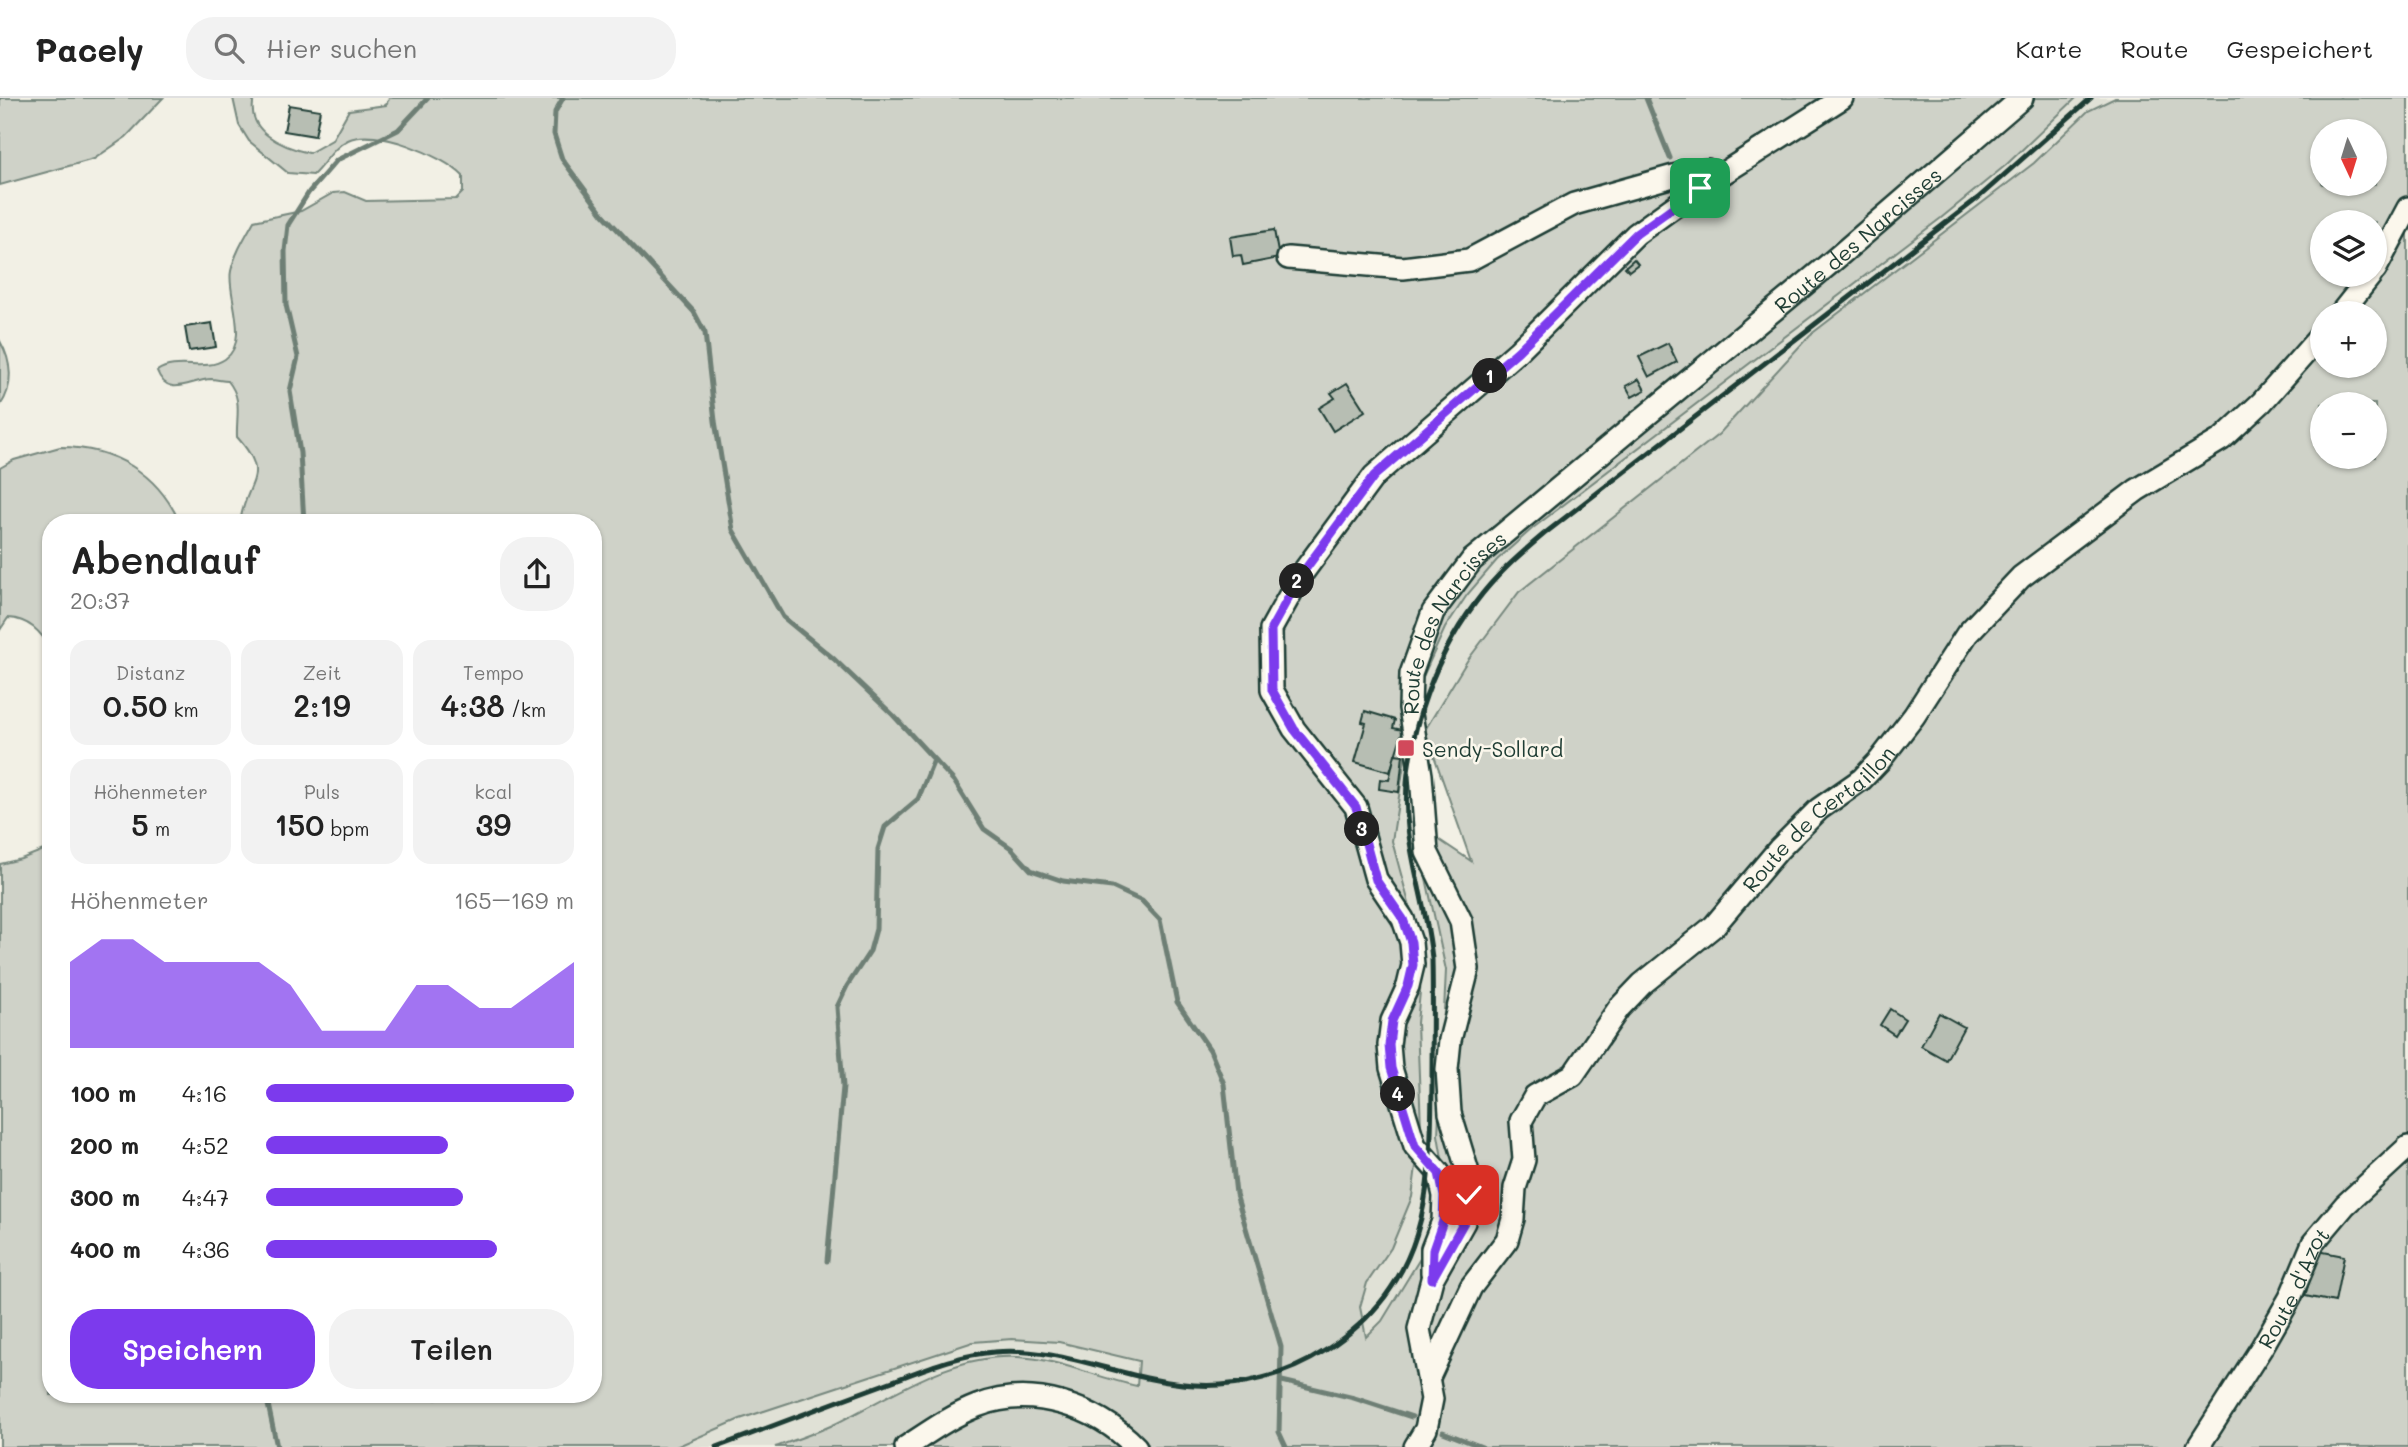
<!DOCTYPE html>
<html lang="de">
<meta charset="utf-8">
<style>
:root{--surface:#fff;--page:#f2f2f2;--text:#222;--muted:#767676;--line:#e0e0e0;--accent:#7c3aed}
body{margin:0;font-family:Mali,sans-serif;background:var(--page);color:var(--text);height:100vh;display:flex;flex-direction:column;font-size:26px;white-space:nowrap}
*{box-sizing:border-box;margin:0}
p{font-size:23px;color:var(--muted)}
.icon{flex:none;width:38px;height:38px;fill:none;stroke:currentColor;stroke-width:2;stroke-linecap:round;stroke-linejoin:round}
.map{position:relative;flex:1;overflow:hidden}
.panel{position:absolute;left:42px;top:416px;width:560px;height:889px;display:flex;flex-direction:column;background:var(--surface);border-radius:28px;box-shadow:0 2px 5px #0004}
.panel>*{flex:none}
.needle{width:46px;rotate:176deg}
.fabs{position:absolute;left:2310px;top:21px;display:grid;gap:14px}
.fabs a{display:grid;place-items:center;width:77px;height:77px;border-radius:50%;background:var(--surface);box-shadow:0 2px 5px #0004;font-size:35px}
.pin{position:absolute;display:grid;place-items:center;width:60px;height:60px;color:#fff;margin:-30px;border-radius:14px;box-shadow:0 4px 10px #0006}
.km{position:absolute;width:35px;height:35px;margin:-18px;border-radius:50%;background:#222;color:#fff;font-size:19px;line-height:35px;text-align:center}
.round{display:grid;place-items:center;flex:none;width:74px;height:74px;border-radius:28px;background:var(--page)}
.headline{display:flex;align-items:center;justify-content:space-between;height:119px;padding:0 28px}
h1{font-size:38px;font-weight:600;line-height:52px}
.stats{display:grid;grid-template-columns:repeat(3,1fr);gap:10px;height:119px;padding:7px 28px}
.stats div{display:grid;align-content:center;border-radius:18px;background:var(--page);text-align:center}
.stats b{font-size:30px;font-weight:600}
.stats small{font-size:19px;font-weight:400}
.stats p{font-size:19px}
.chart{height:196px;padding:14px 28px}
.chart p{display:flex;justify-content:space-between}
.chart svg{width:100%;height:126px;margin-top:7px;fill:var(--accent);opacity:.7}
.action{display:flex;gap:14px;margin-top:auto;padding:14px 28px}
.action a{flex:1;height:80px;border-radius:28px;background:var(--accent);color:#fff;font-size:28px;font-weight:600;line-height:80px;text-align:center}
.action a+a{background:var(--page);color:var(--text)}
ul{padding:0 28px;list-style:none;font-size:23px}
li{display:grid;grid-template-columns:112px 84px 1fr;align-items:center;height:52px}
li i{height:18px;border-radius:9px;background:var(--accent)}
header{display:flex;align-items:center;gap:42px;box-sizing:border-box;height:98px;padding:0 35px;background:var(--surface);border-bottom:2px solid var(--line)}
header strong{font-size:33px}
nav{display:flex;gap:38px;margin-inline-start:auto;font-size:24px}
.search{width:490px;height:63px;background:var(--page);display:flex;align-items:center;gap:18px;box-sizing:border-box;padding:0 24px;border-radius:28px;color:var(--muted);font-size:26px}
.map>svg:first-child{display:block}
.built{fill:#e0e1d6}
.green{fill:#cfd2c8;stroke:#77887e;stroke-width:2;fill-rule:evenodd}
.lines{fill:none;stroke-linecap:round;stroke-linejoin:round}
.stream{stroke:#6e7f75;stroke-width:5}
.building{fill:#b7beb3;stroke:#1f3d34;stroke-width:2}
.minor-casing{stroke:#1f3d34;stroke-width:26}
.minor{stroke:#fbf7ec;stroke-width:21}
.rail{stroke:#1f3d34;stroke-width:5}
.route-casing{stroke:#fff;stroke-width:14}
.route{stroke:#7c3aed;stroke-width:9}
.poi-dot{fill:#d1495b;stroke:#fbf7ec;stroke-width:2.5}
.labels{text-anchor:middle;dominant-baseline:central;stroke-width:5;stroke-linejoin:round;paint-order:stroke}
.street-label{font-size:21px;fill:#1f3d34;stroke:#fbf7ec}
.poi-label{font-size:21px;fill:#1f3d34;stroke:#fbf7ec;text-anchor:start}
</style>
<header>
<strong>Pacely</strong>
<div class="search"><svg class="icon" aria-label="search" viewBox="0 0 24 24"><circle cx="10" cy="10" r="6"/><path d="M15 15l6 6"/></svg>Hier suchen</div>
<nav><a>Karte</a><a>Route</a><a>Gespeichert</a></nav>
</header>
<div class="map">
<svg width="2408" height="1349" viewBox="0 0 2408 1349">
<rect width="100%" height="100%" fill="#f2f0e5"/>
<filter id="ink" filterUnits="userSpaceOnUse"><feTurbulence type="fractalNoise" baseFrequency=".0143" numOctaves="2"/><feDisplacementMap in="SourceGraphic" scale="14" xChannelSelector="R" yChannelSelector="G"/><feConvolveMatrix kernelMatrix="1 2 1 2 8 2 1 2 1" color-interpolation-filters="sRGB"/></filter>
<g filter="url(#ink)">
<g class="built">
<path d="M2076,0h39l-27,13 -54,52 -224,172 -91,99 -200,158 -94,138 -12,55 1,38 32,147 -8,165 5,29 -6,42 -13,46 -42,69 -17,17 -5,-31 7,-24 24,-35 21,-51 9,-69 -4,-105 5,-52 -5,-38 -25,-92 16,-102 12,-56 25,-55 22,-33 30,-35 36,-32 408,-310 65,-53z"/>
<path d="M1012,1241l47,3 81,19 -3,25 -214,-7 -92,47 -56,21h-99l64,-28 233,-77z"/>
</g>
<g class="green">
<path d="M0,0h163l-37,39 -32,22 -94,26z"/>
<path d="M233,0h21c-9,34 29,49 55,55l23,-13 17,-30 37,-5 3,-7h1687l-70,67 -65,53 -408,310 -36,32 -30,35 -22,33 -25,55 -12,56 -16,102 25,92 5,38 -5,52 4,105 -9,69 -21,51 -24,35 -7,24 6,30 16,-16 42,-69 13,-46 6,-42 -5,-29 8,-165 -32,-147 57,38 -46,-131 42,-69 52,-69 200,-158 91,-99 224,-172 54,-52 27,-13h293v1349h-1633c20,-7 41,-14 60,-23 57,-28 117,-71 183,-67 41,2 79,21 119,29l2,-25 -80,-19 -47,-3 -39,3 -233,77 -64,28h-676v-583l21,-5 30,-12v548h542v-872h-353c5,-42 33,-46 -3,-86 -1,-23 6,-37 -9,-56 -6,0 -12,-2 -17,-2 -21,1 -43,20 -54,-8 20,-14 47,2 68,-12 26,-18 1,-66 6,-88 4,-18 14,-34 23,-50l47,-10 32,-18 12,-1 21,9 90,-2 7,-7v-16c-19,-20 -88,-49 -115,-36 -15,7 -23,24 -35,35l-25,-2 -39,-32 -10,-16zM2322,33h53v53h-53zM2322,124h53v53h-53zM2322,215h53v53h-53zM2322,306h53v53h-53z"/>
<path d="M0,243c12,21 14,45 0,65z"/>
<path d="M60,349c54,0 98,26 120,76h-129v126c-10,-17 -22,-30 -43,-31l-8,12v-162l14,-8z"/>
</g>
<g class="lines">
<g class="stream">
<path d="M563,0l-8,14 -1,22 8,25 41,55 91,98 11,21 10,88 18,109 50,87 51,42 59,56 61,66 30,48 27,19 20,22 32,11 49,6 30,14 18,19 17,82 33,48 14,34 12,110 45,153 -2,85 7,15"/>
<path d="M1646,0l24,60"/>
<path d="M304,425l-4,-70 -10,-62 8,-34 -12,-52 -1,-54 3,-26 21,-33 28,-32 61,-30 30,-32"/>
<path d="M827,1163l16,-174 -6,-80 10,-21 23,-35 6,-22 2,-80 7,-22 33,-28 16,-39"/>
<path d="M1282,1283l72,17 58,19"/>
<path d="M266,1297l11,52"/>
<path d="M436,1300v-3"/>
<path d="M1443,1334l39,15"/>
</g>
</g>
<g class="building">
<path d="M289,7l31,5 -5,26 -31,-5z"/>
<path d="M1274,132l5,28 -36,7 -2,-10 -8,1 -3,-19z"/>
<path d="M1634,161l4,5 -9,7 -4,-4z"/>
<path d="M212,225l4,24 -27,4 -4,-24z"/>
<path d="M1668,245l9,19 -28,15 -10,-20z"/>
<path d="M1639,281l6,11 -13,7 -6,-11z"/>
<path d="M1347,285l18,28 -32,20 -14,-23 16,-10 -4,-5z"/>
<path d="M1365,613l30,9 -2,8 10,2 -13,42 -35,-10 11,-39 -4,-1z"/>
<path d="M1395,656l8,1 -4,37 -20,-3 1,-10 9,1z"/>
<path d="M1890,911l15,10 -10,16 -15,-10z"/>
<path d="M1939,915l25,14 -18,33 -25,-14z"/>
<path d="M2318,1153l26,5 -9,46 -30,-6z"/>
</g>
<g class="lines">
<defs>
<g id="minor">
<path d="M1288,160l115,10 66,-8 105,-56 103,-29 30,-5 7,9"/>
<path d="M2375,172l33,-62"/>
<path d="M2341,215l30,-38"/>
<path d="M1432,1175v-24l11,-28 1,-25 -5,-23 -24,-27 -24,-78 -2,-23 3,-24 16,-35 5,-21 -2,-23 -8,-23 -27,-40 -20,-72 -62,-78 -22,-39 -1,-61 30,-54 73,-99 144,-125 118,-117 64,-46 142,-90"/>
<path id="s1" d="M1430,1277l41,-88 36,-47 6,-21 2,-31 9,-28 -3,-39 14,-25 38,-21 46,-67 23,-24 72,-58 65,-77 40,-40 43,-30 18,-19 34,-44 53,-82 54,-57 116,-87 85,-51 40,-37 60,-68"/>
<path d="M906,1349c23,-15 45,-31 71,-41 54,-21 119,0 159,41"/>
<path id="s2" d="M1415,1349l11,-18 6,-30 -13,-70 13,-50 32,-57 5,-27 -2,-26 -17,-56 -3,-44 3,-29 18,-71 -7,-48 -34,-69 -6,-77 -11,-67 1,-34 22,-62 39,-52 362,-300 188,-162"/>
<path id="s3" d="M2198,1349l64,-100 28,-49 23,-55 32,-38 63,-58"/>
</g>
</defs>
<use href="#minor" class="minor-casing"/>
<use href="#minor" class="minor"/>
<path class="rail" d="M717,1349c55,-21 110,-42 165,-62 36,-13 73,-30 112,-33 70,-6 131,29 200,33 45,3 94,-10 132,-35 101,-66 105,-154 106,-263 0,-43 1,-86 0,-128 -4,-45 -19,-87 -24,-131 -9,-76 23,-166 68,-226 19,-26 43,-47 68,-68l434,-336 113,-100"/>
</g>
</g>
<g class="lines" filter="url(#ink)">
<defs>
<path id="route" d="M1469,1097l-5,27 -32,57 1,-29 10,-29 1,-25 -5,-23 -24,-27 -24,-78 -2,-23 3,-24 16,-35 5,-21 -2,-23 -8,-23 -27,-39 -20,-73 -62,-78 -22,-39 -1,-61 30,-54 73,-99 144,-125 118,-117 64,-46"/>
</defs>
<use href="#route" class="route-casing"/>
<use href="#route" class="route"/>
</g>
<rect class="poi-dot" x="1397" y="641" width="18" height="18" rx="3.5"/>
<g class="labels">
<g class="street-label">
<text stroke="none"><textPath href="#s2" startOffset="1435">Route des Narcisses</textPath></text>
<text stroke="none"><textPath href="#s2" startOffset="868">Route des Narcisses</textPath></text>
<text stroke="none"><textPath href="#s1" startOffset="707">Route de Certaillon</textPath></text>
<text stroke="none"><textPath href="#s3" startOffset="186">Route d'Azot</textPath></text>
</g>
<g class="poi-label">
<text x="1422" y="650">Sendy-Sollard</text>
</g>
</g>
</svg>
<div class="fabs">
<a><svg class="needle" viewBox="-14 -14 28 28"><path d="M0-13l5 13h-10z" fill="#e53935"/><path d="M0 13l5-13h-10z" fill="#767676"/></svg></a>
<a><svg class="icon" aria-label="layers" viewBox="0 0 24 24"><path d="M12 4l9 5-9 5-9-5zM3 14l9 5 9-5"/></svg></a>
<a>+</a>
<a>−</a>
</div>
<div class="pin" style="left:1700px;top:90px;background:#1e9e55"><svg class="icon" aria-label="arrive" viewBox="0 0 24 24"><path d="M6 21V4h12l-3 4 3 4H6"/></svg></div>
<div class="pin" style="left:1469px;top:1097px;background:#d93025"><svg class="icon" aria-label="check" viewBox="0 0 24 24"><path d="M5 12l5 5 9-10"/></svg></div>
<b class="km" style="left:1490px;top:278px">1</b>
<b class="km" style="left:1297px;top:483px">2</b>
<b class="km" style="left:1362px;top:731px">3</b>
<b class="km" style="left:1398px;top:996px">4</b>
<section class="panel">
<div class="headline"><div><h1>Abendlauf</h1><p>20:37</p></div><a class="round"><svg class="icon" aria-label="share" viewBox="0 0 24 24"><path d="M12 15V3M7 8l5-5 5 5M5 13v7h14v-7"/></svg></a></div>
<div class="stats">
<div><p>Distanz</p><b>0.50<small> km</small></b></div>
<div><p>Zeit</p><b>2:19</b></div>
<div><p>Tempo</p><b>4:38<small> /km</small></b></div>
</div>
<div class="stats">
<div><p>Höhenmeter</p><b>5<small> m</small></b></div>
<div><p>Puls</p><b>150<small> bpm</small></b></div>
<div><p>kcal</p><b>39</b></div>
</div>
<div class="chart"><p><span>Höhenmeter</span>165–169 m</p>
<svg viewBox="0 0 160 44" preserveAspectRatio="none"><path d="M0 44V14L10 6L20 6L30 14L40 14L50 14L60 14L70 22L80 38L90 38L100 38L110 22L120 22L130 30L140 30L150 22L160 14V44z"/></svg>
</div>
<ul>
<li><b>100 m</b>4:16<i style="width:100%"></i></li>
<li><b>200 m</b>4:52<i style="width:59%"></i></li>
<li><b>300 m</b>4:47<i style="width:64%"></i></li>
<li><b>400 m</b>4:36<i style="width:75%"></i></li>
</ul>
<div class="action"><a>Speichern</a><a>Teilen</a></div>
</section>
</div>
